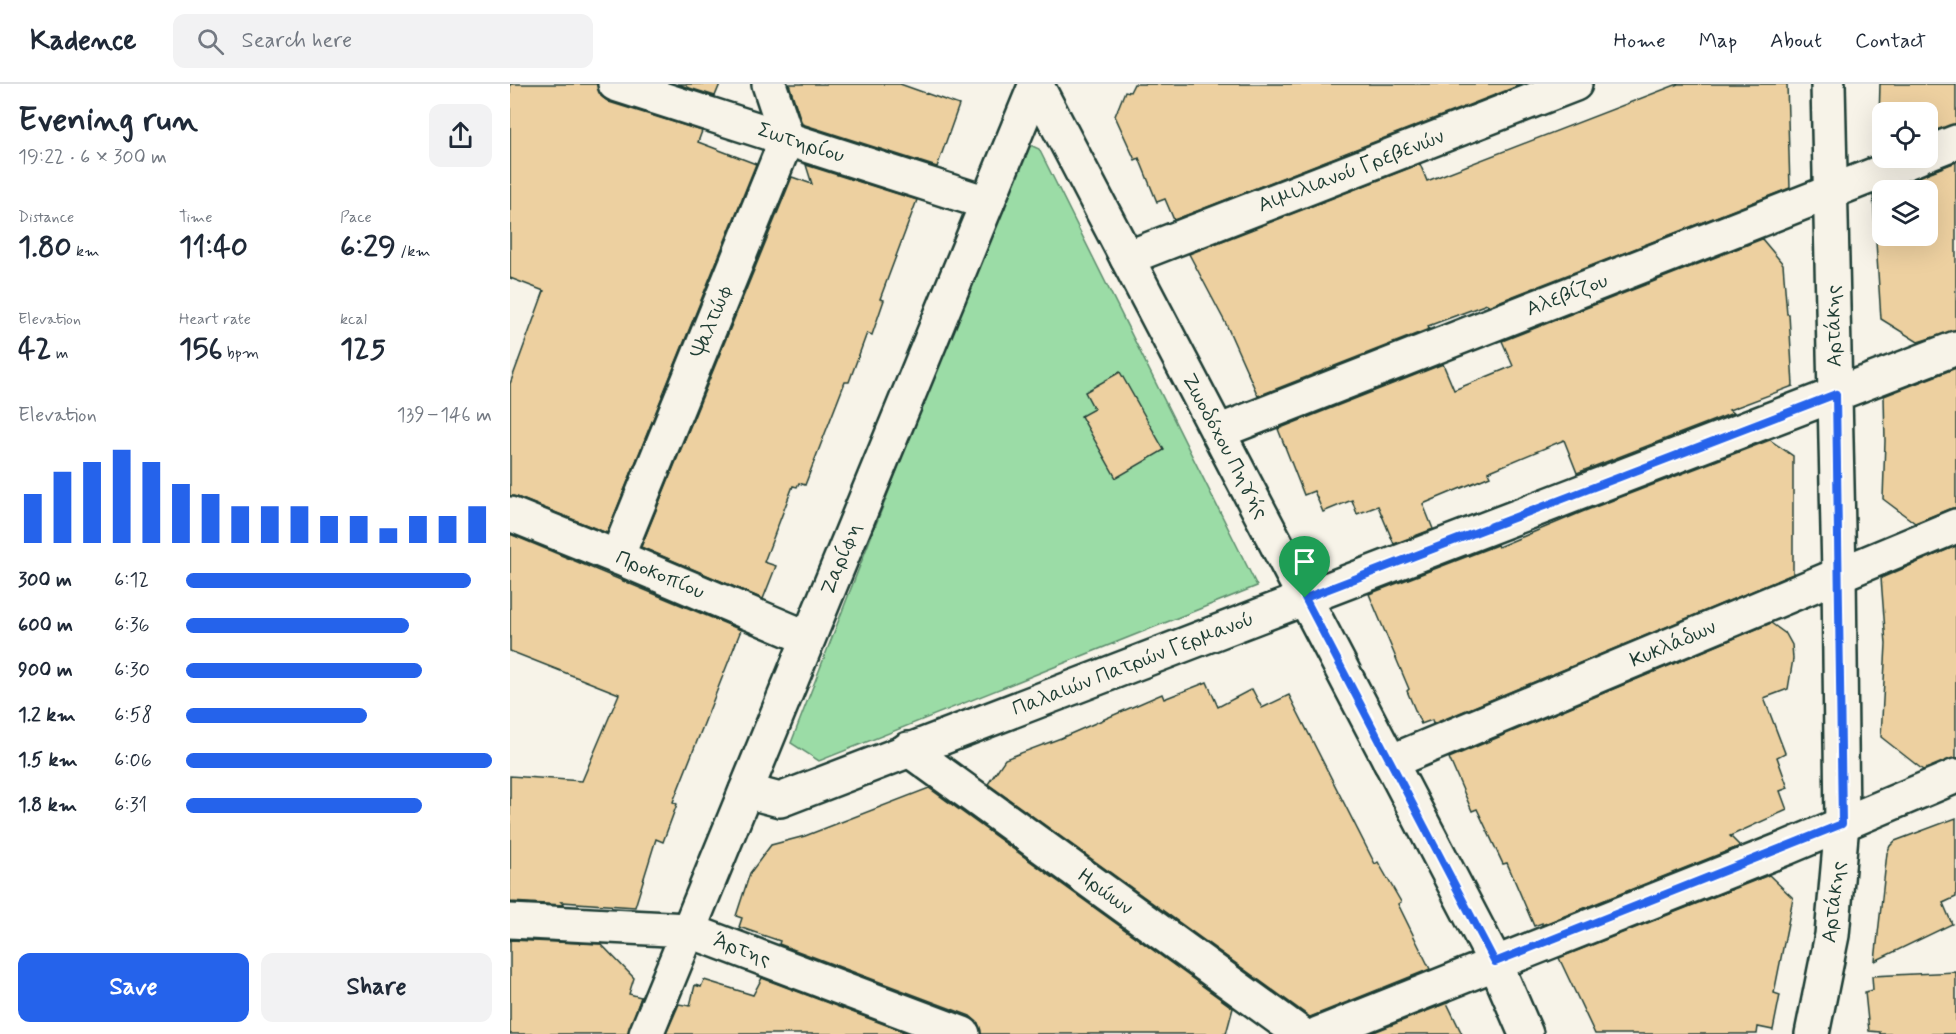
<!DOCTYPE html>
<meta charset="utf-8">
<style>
:root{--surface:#fff;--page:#f2f2f3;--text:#1f2937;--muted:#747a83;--line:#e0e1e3;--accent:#2563eb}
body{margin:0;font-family:Mynerve,sans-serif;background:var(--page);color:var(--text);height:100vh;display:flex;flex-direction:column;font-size:22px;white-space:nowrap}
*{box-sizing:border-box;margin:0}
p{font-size:20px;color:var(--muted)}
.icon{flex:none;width:33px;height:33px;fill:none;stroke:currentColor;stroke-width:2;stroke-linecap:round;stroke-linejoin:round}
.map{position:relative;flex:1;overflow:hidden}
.drawer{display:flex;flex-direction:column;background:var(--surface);width:510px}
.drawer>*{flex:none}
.controls{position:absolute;left:1362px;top:18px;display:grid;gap:12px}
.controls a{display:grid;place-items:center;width:66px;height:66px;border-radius:12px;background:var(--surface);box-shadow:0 6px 24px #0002;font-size:30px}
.pin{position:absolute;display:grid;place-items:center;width:51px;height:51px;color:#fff;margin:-62px -26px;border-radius:50% 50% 50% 0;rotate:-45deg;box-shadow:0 0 6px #0007}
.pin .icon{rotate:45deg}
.round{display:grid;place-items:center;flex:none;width:63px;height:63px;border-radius:12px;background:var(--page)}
.summary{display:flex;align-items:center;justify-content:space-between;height:102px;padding:0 18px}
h1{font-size:33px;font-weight:700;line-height:45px}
.stats{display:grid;grid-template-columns:repeat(3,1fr);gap:9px;height:102px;padding:6px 18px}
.stats div{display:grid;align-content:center}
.stats b{font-size:30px;font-weight:700}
.stats small{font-size:16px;font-weight:400}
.stats p{font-size:16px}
.chart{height:168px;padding:12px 18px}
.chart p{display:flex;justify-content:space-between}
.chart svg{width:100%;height:108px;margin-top:6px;stroke:var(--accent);stroke-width:6}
.primary-button{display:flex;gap:12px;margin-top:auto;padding:12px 18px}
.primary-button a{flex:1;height:69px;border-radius:12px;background:var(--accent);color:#fff;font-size:24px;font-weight:700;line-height:69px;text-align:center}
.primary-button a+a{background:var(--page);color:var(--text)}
ul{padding:0 18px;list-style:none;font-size:20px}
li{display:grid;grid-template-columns:96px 72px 1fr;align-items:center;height:45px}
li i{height:15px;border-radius:8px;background:var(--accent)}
header{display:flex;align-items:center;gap:36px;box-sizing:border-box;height:84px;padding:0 30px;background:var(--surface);border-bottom:2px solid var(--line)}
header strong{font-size:28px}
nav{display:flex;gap:33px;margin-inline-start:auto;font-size:21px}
.search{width:420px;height:54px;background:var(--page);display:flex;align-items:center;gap:15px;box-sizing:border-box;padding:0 21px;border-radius:12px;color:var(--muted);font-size:22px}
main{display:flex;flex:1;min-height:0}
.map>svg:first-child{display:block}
.green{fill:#9bdca6;stroke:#5d8c6d;stroke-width:1.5}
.building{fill:#edd0a0;stroke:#1f3d34;stroke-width:1.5}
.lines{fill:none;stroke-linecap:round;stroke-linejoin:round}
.minor-casing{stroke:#1f3d34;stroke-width:38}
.minor{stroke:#f7f3e8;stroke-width:33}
.route-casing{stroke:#fff;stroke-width:12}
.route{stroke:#2563eb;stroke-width:8}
.labels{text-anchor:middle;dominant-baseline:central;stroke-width:4.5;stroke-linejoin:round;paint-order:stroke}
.street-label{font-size:21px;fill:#1f3d34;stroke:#f7f3e8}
</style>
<header>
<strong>Kadence</strong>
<div class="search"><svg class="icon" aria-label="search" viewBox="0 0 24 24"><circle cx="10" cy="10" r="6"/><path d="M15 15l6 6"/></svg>Search here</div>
<nav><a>Home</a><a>Map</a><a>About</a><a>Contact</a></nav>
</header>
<main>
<section class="drawer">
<div class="summary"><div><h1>Evening run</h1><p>19:22 · 6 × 300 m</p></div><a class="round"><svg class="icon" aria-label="share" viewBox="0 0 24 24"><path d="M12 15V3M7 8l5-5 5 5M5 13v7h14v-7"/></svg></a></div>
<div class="stats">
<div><p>Distance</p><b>1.80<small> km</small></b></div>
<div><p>Time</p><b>11:40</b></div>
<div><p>Pace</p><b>6:29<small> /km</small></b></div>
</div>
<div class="stats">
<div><p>Elevation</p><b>42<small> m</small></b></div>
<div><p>Heart rate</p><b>156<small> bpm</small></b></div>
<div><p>kcal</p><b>125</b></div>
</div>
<div class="chart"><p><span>Elevation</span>139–146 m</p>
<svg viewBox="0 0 160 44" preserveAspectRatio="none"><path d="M5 44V24M15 44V15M25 44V11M35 44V6M45 44V11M55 44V20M65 44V24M75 44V29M85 44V29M95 44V29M105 44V33M115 44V33M125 44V38M135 44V33M145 44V33M155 44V29"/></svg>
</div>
<ul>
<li><b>300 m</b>6:12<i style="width:93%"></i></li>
<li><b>600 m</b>6:36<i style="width:73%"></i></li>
<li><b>900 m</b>6:30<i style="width:77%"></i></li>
<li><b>1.2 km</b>6:58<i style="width:59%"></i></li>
<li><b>1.5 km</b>6:06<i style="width:100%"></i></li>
<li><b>1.8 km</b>6:31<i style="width:77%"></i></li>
</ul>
<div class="primary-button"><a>Save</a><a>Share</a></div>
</section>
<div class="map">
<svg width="1446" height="950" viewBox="0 0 1446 950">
<rect width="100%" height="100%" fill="#f7f3e8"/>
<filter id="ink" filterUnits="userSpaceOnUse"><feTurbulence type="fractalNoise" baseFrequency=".0167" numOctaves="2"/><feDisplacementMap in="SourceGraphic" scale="12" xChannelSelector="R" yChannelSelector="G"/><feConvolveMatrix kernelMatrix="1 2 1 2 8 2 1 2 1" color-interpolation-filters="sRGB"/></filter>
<g filter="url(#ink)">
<path class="green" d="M518,60l11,5 218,437 -438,175 -28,-18 230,-592z"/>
<g class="building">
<path d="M0,0h87l4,12 8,6 93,29 -4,11 58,22 -149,369 -90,-36 -7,-1v-112l34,-93 -34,-13z"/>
<path d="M167,0h43l-5,12z"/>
<path d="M279,0h111l59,21 -22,62 -135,-43z"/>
<path d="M624,0h389l-349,136 -9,-21 -8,3 -18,-44 -4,2 -20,-44 10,-25 5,1z"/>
<path d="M1168,0h109l3,104 -302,118 -1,-2 -59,22 1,3 -171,67 -32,-72 -37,-70 231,-90 7,17z"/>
<path d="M1370,0h76v40l-28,9v-21h-46v11l-3,-3z"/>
<path d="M1446,78v168l-38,12 -37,-23 -8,-124 9,-3v44h46v-46h-43z"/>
<path d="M296,81l111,35 -37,99 4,1 -12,35 -5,-2 -18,49h-4l-40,103 -6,-2 -2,4 -4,-1 -29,76 12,4 -13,33 -122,-52 151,-370 20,7z"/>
<path d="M1252,155l21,25 4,50h2l4,72 -64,24 4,3 -156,60 -13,-33 -76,32 2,4 -67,28 10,25 -39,15 -16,-38 -21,8 -5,-14 -29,12 -9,-21 -10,4 -26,-66 165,-65 11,26 59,-24 -11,-25z"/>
<path d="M1446,284v140l-7,1 -34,14 -32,-24 2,-58 -1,-45z"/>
<path d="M610,288l44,78 -48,28 -35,-62 13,-7 -9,-17z"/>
<path d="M1260,356l23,16v118l-360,150 -1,-4 -11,4 -14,-33 2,-2 -40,-95 128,-49 1,2 84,-35z"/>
<path d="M0,450l231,96 -68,172 4,2 -14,38 -7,-3 -21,68 -74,-5 3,3 -54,-3v-126l72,5 37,-87 -109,-43z"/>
<path d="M1446,462v212l-33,12 -42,-33 5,-93 -5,-66z"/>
<path d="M1261,539l15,11 6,11 1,14 -5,30 -24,9 21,55 -8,4 11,31 -8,3 7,19 -57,26 10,10 -198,79v-2l-8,3 -27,-63 -4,1 -26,-55 -5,2 -23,-53z"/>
<path d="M697,598l11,25 34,-18 10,19 27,-13 86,169 3,-2 23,40 -3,2 32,65 -120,48 -322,-233 17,-25 56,-21 101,-44 2,5z"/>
<path d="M419,704l304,220 -7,26h-245l-3,-11 -8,-7 -191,-72 1,-3 -41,-14 3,-9 -6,-2 14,-43 21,-28 34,-9z"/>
<path d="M1446,734v79l-13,6 9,21 -77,37 12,-108 3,-7 5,-5z"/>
<path d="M1259,791l24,23 -19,95 6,2 -7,35 -15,-3 -1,7h-162l-36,-76z"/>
<path d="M0,856l91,4 33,34 -5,16 12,3 -13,37h-118z"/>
<path d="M1446,888v62h-76v-2l-11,-1 -4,-39 8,-2 -1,-14z"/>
<path d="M252,894l148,56h-244l13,-30 11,2 5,-21 6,2 3,-7 49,15z"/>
<path d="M937,919l15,31h-93z"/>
</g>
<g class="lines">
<defs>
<g id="minor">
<path d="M105,0l372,119"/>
<path d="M526,0l459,878 31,72"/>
<path d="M1418,69l28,-11"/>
<path d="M617,174l448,-174"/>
<path d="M708,348l699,-274"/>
<path d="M0,430l107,43 191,81"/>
<path d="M107,473l170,-419 -18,-54"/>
<path d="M398,665l393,285"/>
<path d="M880,678l566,-236"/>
<path d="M236,707l34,9 1176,-452"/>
<path d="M0,837l178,9 275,104"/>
<path d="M136,950l390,-950"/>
<path d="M808,950l468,-186 170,-72"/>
<path d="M1302,950l20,-99 10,-111 -3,-250 -11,-490"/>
</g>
</defs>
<use href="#minor" class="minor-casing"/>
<use href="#minor" class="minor"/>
</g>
</g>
<g class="lines" filter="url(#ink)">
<defs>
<path id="route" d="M1326,310l6,430 -347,138 -190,-364z"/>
</defs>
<use href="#route" class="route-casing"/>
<use href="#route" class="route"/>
</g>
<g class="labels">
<g class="street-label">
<text transform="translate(291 59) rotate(18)">Σωτηρίου</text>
<text transform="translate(841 87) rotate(-21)">Αιμιλιανού Γρεβενών</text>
<text transform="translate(1057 211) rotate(-21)">Αλεβίζου</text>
<text transform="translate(202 237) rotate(-68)">Ψαλτώφ</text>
<text transform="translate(1324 242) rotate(-91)">Αρτάκης</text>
<text transform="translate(715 362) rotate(62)">Ζωοδόχου Πηγής</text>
<text transform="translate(331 475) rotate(-68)">Ζαρίφη</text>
<text transform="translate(150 491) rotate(23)">Προκοπίου</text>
<text transform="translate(1163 560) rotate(-23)">Κυκλάδων</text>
<text transform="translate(623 580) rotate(-21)">Παλαιών Πατρών Γερμανού</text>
<text transform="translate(595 808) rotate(36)">Ηρώων</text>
<text transform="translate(1324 818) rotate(-83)">Αρτάκης</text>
<text transform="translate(232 866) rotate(21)">Άρτης</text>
</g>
</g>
</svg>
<div class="controls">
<a><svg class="icon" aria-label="locate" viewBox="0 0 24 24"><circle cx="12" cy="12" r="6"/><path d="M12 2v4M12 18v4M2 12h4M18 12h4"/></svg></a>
<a><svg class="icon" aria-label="layers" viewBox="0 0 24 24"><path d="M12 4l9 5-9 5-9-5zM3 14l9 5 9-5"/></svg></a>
</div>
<div class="pin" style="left:795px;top:514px;background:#1e9e55"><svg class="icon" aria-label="arrive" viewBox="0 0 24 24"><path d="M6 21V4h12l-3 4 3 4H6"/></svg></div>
</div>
</main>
